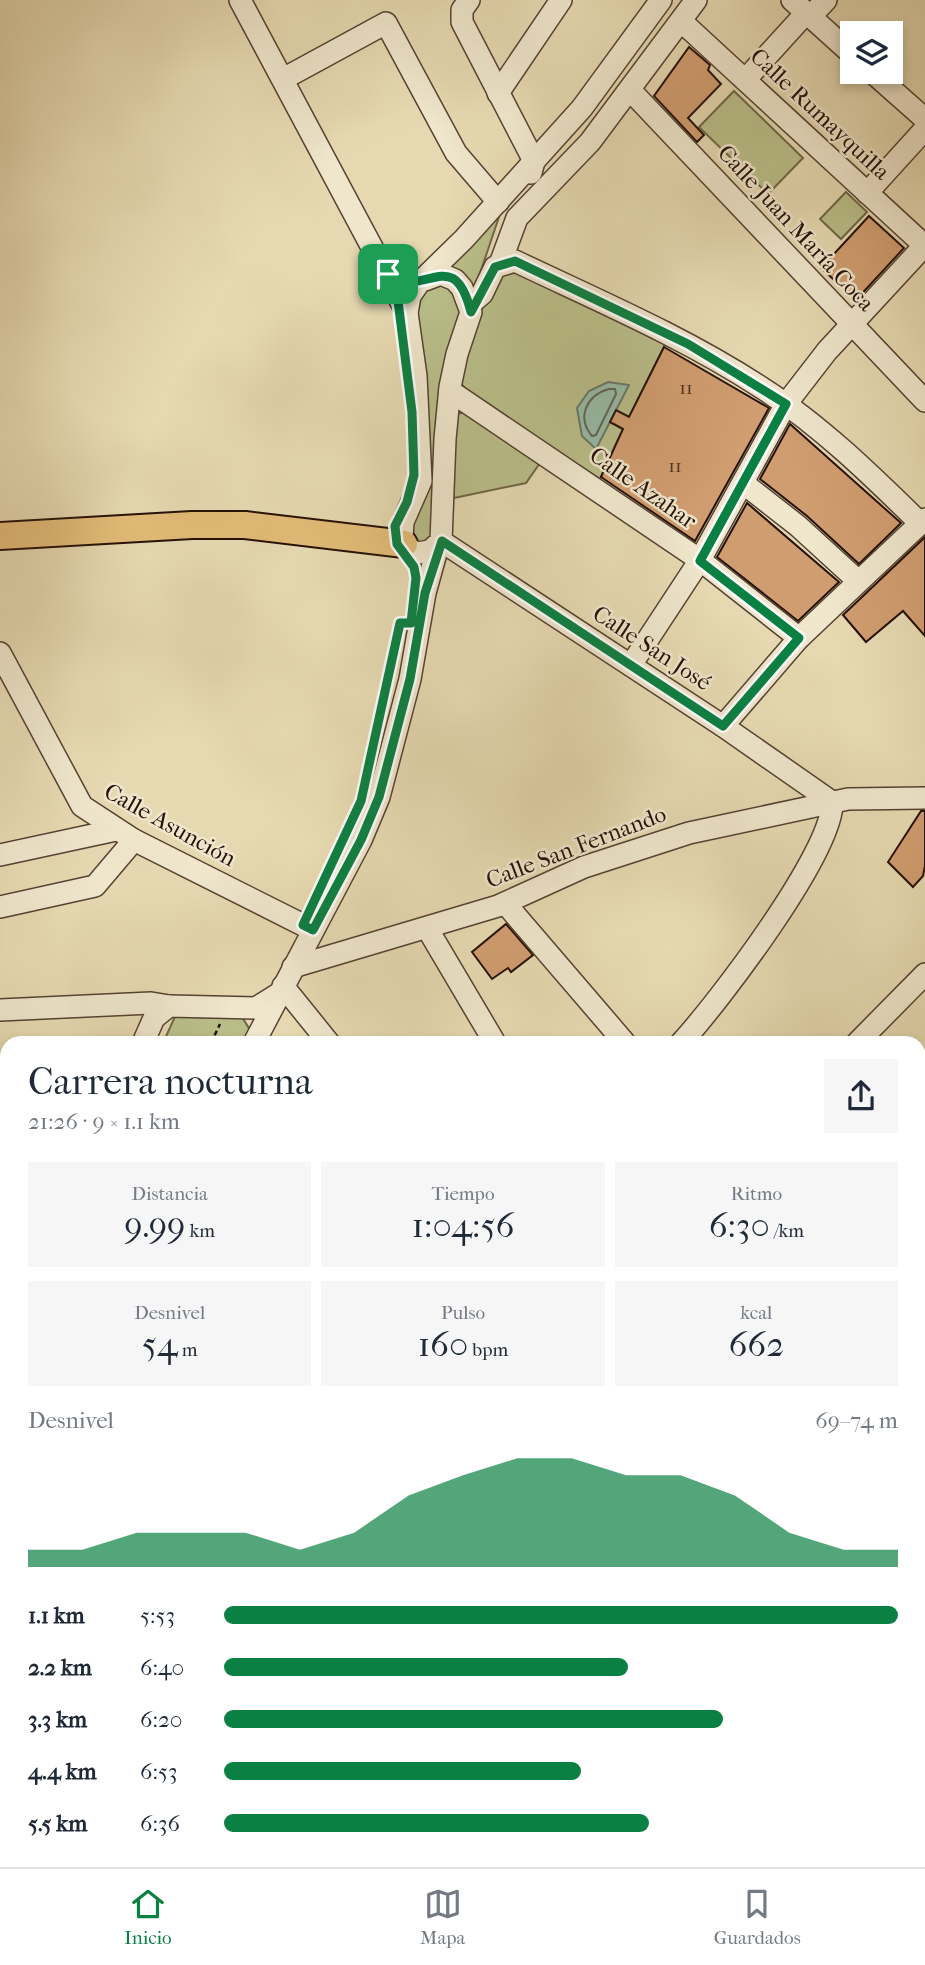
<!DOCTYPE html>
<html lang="es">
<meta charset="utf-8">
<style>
:root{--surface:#fff;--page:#f6f6f7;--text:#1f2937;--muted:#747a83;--line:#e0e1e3;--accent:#0b8043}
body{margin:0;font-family:"IM FELL French Canon",serif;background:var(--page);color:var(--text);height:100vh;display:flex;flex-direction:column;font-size:26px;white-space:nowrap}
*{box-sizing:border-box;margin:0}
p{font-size:23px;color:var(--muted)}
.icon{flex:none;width:38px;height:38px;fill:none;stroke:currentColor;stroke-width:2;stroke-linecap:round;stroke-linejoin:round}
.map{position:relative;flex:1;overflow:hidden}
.drawer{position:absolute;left:0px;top:1036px;width:926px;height:831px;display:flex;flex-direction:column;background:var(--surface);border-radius:21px 21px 0 0;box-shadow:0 4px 10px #0003}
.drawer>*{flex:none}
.buttons{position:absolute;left:840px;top:21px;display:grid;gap:14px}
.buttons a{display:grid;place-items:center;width:63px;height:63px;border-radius:0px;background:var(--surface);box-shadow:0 4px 10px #0003;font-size:35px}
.pin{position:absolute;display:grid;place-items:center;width:60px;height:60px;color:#fff;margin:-30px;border-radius:14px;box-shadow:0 4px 10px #0006}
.round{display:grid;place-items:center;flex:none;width:74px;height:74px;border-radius:0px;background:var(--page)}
.headline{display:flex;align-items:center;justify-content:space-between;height:119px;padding:0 28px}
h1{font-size:38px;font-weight:600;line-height:52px}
.figures{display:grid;grid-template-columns:repeat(3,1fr);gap:10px;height:119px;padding:7px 28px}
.figures div{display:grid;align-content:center;border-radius:0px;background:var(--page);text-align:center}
.figures b{font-size:35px;font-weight:600}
.figures small{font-size:19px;font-weight:400}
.figures p{font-size:19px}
.chart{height:196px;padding:14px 28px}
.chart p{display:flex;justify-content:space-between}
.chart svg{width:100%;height:126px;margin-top:7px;fill:var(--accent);opacity:.7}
ul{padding:0 28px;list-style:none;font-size:23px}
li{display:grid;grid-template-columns:112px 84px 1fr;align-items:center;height:52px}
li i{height:18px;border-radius:9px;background:var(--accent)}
.tabs{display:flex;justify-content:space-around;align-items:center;height:98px;border-top:2px solid var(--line);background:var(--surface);font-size:19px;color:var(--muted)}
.tabs a{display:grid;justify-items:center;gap:4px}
.tabs .selected{color:var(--accent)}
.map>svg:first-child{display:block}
.green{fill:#b9be89;stroke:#6f6748;stroke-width:2}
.water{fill:#97bba7;stroke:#697767;stroke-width:2}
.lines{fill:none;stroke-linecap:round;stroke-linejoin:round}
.shore{stroke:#5e6657;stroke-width:2}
.building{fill:#d09d70;stroke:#251007;stroke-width:2}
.minor-casing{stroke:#554232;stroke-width:24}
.major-casing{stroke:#251007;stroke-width:30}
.path{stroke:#251007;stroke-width:2.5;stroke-dasharray:5 3.5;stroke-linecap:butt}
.minor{stroke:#efe6cc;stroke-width:21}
.major{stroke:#e3bc78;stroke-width:26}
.route-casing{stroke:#fff;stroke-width:14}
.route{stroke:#0b8043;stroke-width:9}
.labels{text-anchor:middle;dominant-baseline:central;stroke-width:5;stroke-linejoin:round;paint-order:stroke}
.number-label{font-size:19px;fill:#503321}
.street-label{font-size:23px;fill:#251007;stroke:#efe6cc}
</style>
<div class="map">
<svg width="925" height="1867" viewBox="0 0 925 1867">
<rect width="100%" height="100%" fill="#e6d9b1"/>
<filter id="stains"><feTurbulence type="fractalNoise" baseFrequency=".00286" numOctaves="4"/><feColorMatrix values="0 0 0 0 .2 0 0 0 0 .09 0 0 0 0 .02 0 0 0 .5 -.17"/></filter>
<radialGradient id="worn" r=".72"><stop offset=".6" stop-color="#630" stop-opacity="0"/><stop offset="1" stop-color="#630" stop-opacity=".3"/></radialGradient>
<g class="green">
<path d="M734,91l69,67 -35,36 -69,-67z"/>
<path d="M846,192l21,20 -26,27 -21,-20z"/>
<path d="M501,211l-27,80 -31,-22z"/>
<path d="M506,265l160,78 -37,74 -13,-7 -6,12 13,7 -23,50 -132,-87 -9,-11c7,-40 21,-86 47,-116z"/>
<path d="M443,283l20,17 -25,237 -21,8 -9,-18 4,-6 1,-207 8,-22z"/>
<path d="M466,410l76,50 -16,23 -72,15 -2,-69 3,-13z"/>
<path d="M178,1010l64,7 8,13 -2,9 -10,4h-75z"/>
<path d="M7,1385v120h-7v-105z"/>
</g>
<path class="water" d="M608,382l21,3 -33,64 -14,-13 -5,-28 12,-17z"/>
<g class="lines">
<path class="shore" d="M609,389h6l1,5 -20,41 -4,1c-16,-19 -5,-41 17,-47z"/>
</g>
<g class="building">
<path d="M689,47l21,18 -2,5 13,14 -33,34 16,17 -7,7 -43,-46z"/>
<path d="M869,216l35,32 -48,52 -35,-32z"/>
<path d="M664,347l105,61 -74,133 -94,-64 22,-48 -13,-7 6,-12 13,7z"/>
<path d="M790,424l111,99 -42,41 -52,-48 -47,-37z"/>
<path d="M747,503l92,79 -41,39 -81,-64z"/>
<path d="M925,537v99l-22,-25 -37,31 -23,-27z"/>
<path d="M921,811h4v55l-2,10 -10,11 -25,-25z"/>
<path d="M506,924l27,31 -22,17 -3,-4 -16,11 -20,-27z"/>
</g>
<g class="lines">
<defs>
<g id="minor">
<path d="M240,0l167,313"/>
<path d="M469,0l-7,10v12l72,139 -3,12"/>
<path d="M792,0l60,54"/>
<path d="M810,17l16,-17"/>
<path d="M681,21l243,224"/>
<path d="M872,72l53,47"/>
<path d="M283,79l103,-56 70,130 42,49"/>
<path d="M745,80l61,-67"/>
<path d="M630,90l295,311"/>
<path d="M498,93l63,-93"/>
<path d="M867,193l58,-64"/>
<path d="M500,264l17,-46 73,-76 106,-142"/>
<path d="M425,280l16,-6 14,6 7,8 9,24 -14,42 -7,33 -5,52 -4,102 -11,10 -13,2 -10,-5 -5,-10 1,-16 18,-41 -5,-105 -9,-63 3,-17 9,-13 45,-44 118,-131 79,-108"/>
<path d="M475,300l7,-6 13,-27 20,-6c84,40 169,76 247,127 58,37 109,87 158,135"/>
<path d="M450,391l250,169 99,78"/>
<path d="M743,483l55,43 59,54"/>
<path d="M441,541l282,185 109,76c2,49 -115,202 -151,241"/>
<path d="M0,653l82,153 52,34 179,90"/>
<path d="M631,665l69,-105 86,-156 41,-53 98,-106"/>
<path d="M723,726l76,-88 126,-119"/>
<path d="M0,855l116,-25"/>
<path d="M505,903l120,140"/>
<path d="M0,907l95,-21 39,-46"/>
<path d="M427,928l68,115"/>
<path d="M293,967l205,-61 86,-39 105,-34 159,-34 77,-1"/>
<path d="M283,986l46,57"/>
<path d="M0,1010l151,-7 18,3"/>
<path d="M143,1043l11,-25 15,-12 87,2 24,-15"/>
<path d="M254,1043l107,-203 18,-43 31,-118 15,-86 13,-47"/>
<path d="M857,1043l68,-69"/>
<path d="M0,1155l7,3"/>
<path d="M919,1240l6,-25"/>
<path d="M919,1343l6,1"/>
<path d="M0,1364l7,-16"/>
<path d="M0,1521l7,3"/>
<path d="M0,1618l7,-17"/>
<path d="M0,1799l7,-2"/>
<path d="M242,1860l2,7"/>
<path d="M406,1860l2,7"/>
<path d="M536,1860l3,7"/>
<path d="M619,1864l32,3"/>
<path d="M673,1867l1,-7"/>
<path d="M809,1867l1,-7"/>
</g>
<path id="major" d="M0,536l192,-11h53l159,19"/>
</defs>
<use href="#minor" class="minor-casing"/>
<use href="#major" class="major-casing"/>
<g class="path">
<path d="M365,777l35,-154h3"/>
<path d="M211,1043l9,-19"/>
</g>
<use href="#minor" class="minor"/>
<use href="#major" class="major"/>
</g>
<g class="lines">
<defs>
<path id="route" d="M515,261l173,83 98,60 -86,157 99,77 -76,88 -281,-185 -17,52 -15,86 -31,118 -18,43 -48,90 -10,-5 58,-124 39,-178h11l5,-45 -2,-11 -17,-23 -2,-18 12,-24 7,-27 -2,-63 -15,-119 -9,-19c37,27 65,-32 83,38l24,-45z"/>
</defs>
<use href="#route" class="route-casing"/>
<use href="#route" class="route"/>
</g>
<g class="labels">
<g class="number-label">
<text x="686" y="388">11</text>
<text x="675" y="466">11</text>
</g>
<g class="street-label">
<text transform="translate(820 114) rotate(43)">Calle Rumayquilla</text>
<text transform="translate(796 228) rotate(47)">Calle Juan María Coca</text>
<text transform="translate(643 488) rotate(35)">Calle Azahar</text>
<text transform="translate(652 648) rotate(33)">Calle San José</text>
<text transform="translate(170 825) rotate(29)">Calle Asunción</text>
<text transform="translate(576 847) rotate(-21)">Calle San Fernando</text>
</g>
</g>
<rect width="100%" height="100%" filter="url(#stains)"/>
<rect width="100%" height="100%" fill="url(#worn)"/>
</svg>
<div class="buttons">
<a><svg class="icon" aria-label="layers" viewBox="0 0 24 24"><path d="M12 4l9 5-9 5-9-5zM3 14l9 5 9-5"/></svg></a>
</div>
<div class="pin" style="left:388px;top:274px;background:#1e9e55"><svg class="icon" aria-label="arrive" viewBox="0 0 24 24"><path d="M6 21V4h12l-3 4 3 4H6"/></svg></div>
<section class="drawer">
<div class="headline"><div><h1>Carrera nocturna</h1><p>21:26 · 9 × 1.1 km</p></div><a class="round"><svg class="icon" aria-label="share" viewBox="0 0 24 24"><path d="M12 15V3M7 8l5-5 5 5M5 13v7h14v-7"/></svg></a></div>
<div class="figures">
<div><p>Distancia</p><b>9.99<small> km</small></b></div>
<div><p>Tiempo</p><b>1:04:56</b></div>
<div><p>Ritmo</p><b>6:30<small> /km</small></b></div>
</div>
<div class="figures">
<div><p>Desnivel</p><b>54<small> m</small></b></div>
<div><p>Pulso</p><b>160<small> bpm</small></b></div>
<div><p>kcal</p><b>662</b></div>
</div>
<div class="chart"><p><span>Desnivel</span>69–74 m</p>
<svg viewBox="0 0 160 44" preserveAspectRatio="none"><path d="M0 44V38L10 38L20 32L30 32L40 32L50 38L60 32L70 19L80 12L90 6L100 6L110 12L120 12L130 19L140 32L150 38L160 38V44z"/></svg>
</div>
<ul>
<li><b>1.1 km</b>5:53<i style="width:100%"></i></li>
<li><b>2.2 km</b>6:40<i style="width:60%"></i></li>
<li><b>3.3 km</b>6:20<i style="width:74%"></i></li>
<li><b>4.4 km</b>6:53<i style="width:53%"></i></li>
<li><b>5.5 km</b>6:36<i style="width:63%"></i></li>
</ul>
</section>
</div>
<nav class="tabs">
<a class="selected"><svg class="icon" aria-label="home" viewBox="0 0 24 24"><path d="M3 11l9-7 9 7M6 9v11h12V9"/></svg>Inicio</a>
<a><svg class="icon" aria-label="map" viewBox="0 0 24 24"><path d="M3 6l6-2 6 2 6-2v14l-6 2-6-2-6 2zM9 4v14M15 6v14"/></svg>Mapa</a>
<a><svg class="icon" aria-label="saved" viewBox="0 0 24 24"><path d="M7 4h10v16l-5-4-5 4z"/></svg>Guardados</a>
</nav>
